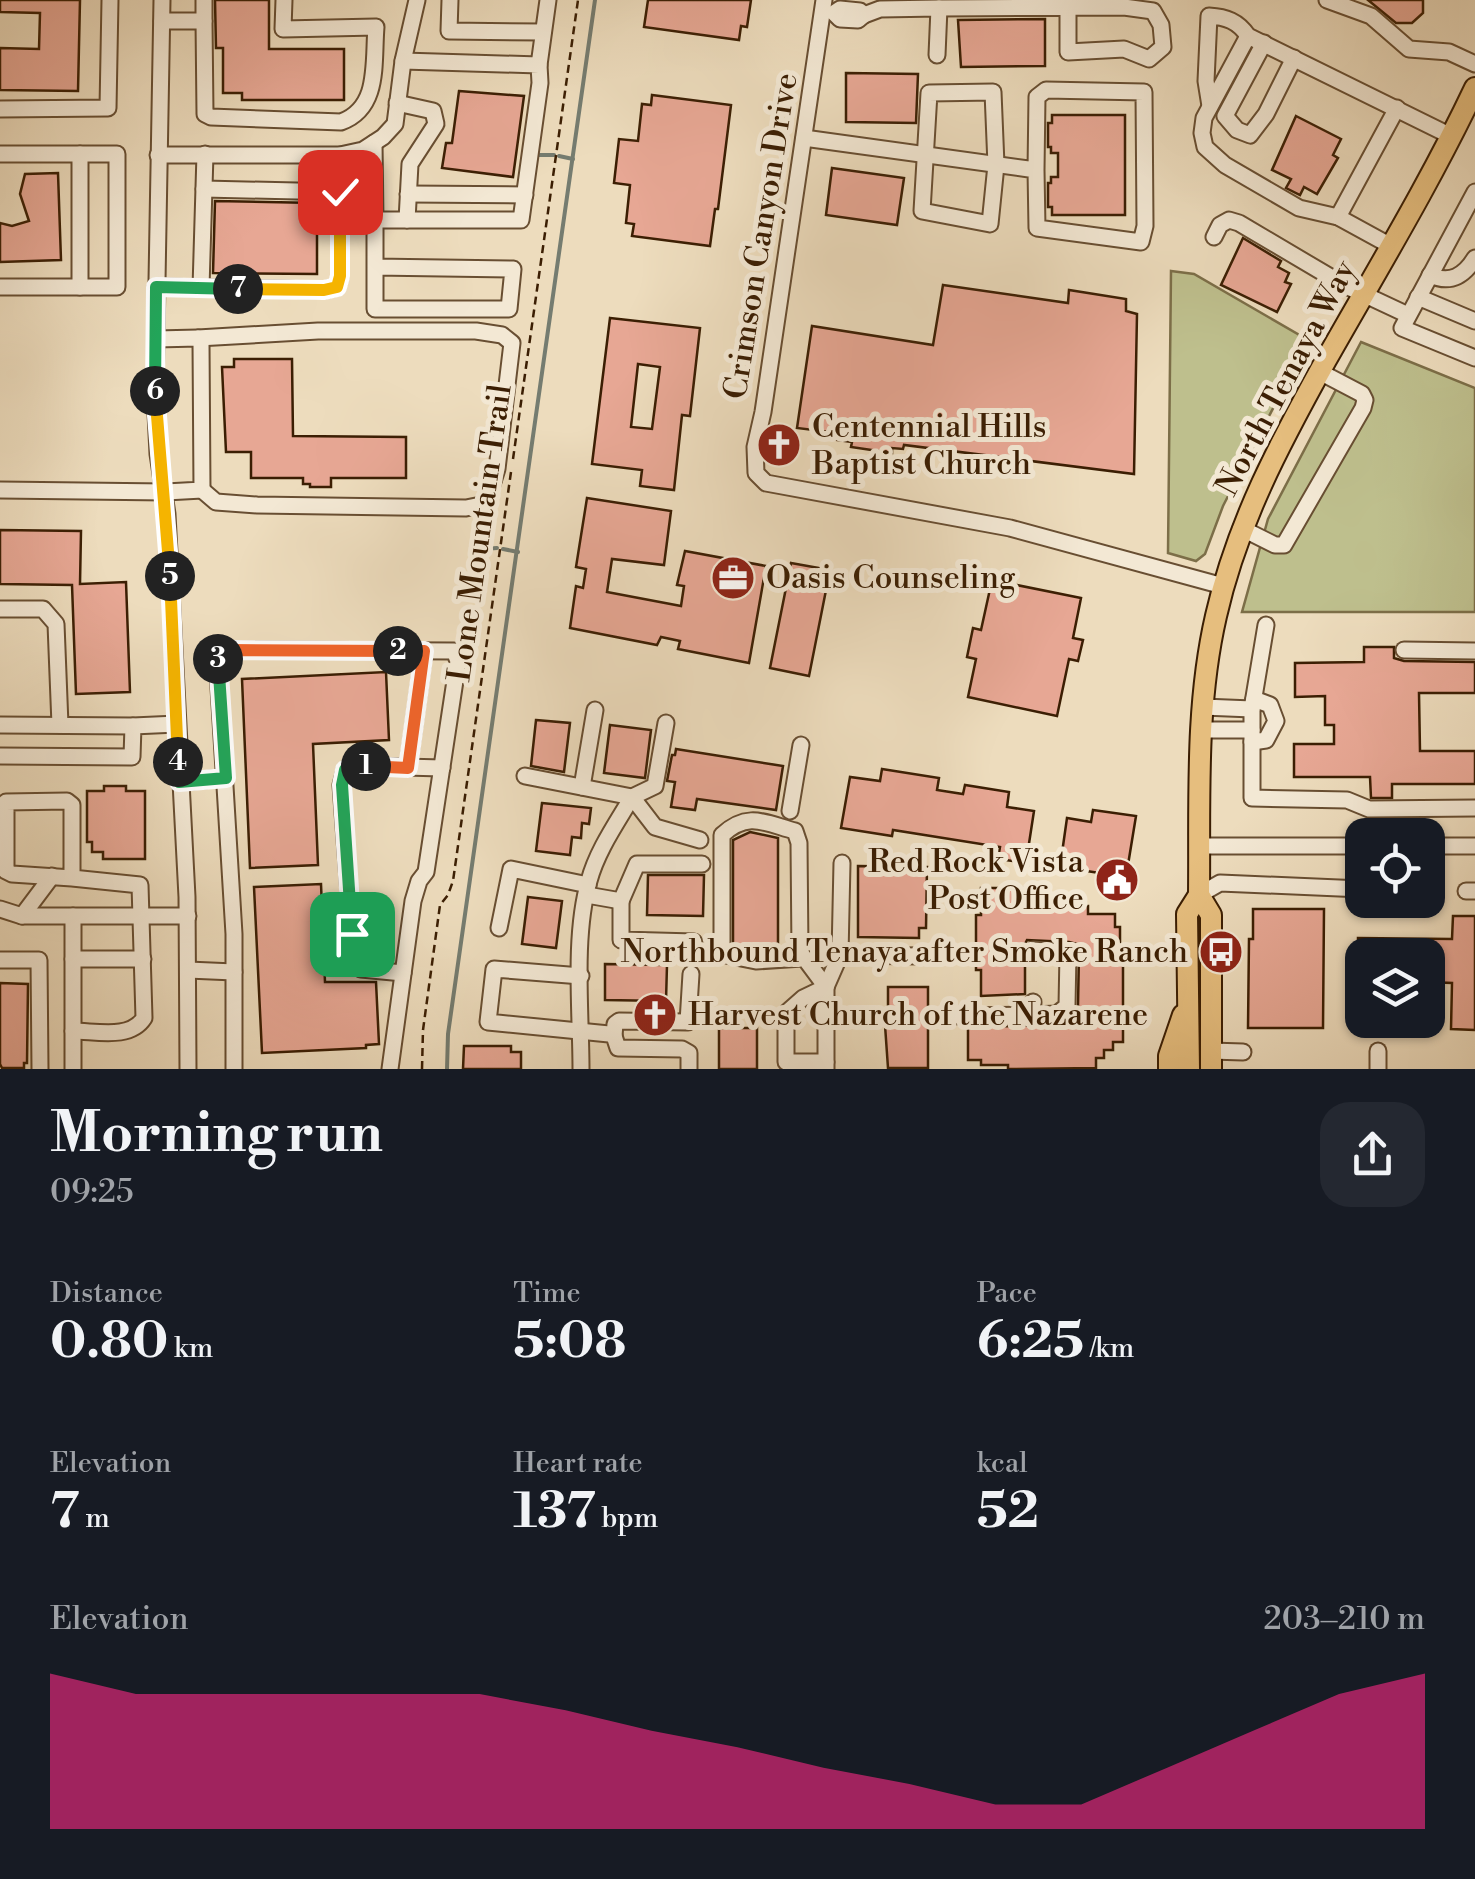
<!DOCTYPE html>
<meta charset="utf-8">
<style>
:root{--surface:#171b24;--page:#242831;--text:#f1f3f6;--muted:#9ea1a6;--accent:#db2777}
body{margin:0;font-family:"Libre Bodoni",serif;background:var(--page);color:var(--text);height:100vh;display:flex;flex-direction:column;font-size:38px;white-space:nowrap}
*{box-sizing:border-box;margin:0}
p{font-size:32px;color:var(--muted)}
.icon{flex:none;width:55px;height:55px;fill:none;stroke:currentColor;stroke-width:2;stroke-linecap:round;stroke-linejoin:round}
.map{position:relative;height:1069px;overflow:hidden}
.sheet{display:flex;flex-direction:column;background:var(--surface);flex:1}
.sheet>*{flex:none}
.controls{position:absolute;left:1345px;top:818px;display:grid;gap:20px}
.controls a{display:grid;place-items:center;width:100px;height:100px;border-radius:20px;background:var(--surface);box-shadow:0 2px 8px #0004;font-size:50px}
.pin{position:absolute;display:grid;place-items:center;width:85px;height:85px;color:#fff;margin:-42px;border-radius:20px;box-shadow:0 5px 15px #0006}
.km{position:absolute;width:50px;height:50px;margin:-25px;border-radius:50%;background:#222;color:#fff;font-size:28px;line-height:50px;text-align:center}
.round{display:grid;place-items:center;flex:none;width:105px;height:105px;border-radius:30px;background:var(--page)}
.summary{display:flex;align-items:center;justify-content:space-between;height:170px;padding:0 50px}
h1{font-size:55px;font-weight:800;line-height:75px}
.stats{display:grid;grid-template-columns:repeat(3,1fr);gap:15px;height:170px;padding:10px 50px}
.stats div{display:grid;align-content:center}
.stats b{font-size:50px;font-weight:800}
.stats small{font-size:28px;font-weight:400}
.stats p{font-size:28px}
.chart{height:280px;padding:20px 50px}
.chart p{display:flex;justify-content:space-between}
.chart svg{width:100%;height:180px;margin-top:10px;fill:var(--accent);opacity:.7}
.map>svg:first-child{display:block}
.green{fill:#bebf8d;stroke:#7c6e48;stroke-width:2.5}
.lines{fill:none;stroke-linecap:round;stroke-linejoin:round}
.stream{stroke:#757c70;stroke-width:4}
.building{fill:#e7a794;stroke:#3b1e03;stroke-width:2.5;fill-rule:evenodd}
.minor-casing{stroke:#684e32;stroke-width:19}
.major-casing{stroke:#3b1e03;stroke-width:24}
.path{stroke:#3b1e03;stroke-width:2.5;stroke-dasharray:8 5;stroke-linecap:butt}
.minor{stroke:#f3e8d4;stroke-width:15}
.major{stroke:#e6be7e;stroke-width:20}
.split-1-casing{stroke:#fff;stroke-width:20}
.split-2-casing{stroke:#fff;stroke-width:20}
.split-3-casing{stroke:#fff;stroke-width:20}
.split-4-casing{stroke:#fff;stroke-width:20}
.split-5-casing{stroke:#fff;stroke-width:20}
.split-6-casing{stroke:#fff;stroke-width:20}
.split-7-casing{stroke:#fff;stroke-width:20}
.split-8-casing{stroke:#fff;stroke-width:20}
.split-1{stroke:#22a559;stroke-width:12}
.split-2{stroke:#f0652b;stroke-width:12}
.split-3{stroke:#f0652b;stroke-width:12}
.split-4{stroke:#22a559;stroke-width:12}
.split-5{stroke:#f5b400;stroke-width:12}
.split-6{stroke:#f5b400;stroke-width:12}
.split-7{stroke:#22a559;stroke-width:12}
.split-8{stroke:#f5b400;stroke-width:12}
.labels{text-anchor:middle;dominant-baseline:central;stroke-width:10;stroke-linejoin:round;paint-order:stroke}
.street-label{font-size:32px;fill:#3b1e03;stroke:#f3e8d4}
.poi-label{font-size:32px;fill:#3b1e03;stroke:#f3e8d4;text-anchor:start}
</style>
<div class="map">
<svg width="1475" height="1069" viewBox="0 0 1475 1069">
<rect width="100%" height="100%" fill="#eddcbd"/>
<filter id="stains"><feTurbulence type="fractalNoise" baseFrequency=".002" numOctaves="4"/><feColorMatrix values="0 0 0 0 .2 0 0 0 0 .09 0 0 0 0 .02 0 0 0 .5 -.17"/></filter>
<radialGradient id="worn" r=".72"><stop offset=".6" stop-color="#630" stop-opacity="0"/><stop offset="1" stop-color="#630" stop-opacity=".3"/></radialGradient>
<g class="green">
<path d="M1171,271l23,3 114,66 -85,166 -18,48 -9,7 -28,-8z"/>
<path d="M1361,342l114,46v224h-233l26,-93z"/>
</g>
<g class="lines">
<g class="stream">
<path d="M538,155h16"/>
<path d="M559,156l14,3"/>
<path d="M483,549l14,-1"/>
<path d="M503,549l15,3"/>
<path d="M447,1069l1,-35 147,-1034"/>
</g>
</g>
<g class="building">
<path d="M0,0h80l-2,91 -78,-1v-42l39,1 1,-36 -40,-1z"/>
<path d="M215,0h54v49h75v51h-102v-7h-19v-45h-7z"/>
<path d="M648,0h103l-4,27 -6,-1 -2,14 -95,-13z"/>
<path d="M1368,0h55v13l-11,10h-16z"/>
<path d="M1045,19v47l-84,1 -3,-47z"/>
<path d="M846,73l72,1 -2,49 -70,-1z"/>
<path d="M459,91l65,5 -11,81 -71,-9 4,-25h6z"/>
<path d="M652,95l79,10 -13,104h-3l-5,37 -78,-10 2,-12 -8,-1 4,-38 -16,-2 5,-44 19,2 4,-37 9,1z"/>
<path d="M1052,115h73v100h-73v-8h-4v-24h3v-6h7v-24h-7v-6h-3v-24h4z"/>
<path d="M1296,116l45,23 -8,16 5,3 -21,36 -13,-7 -4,8 -14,-7 5,-9 -19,-9z"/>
<path d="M832,168l72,10 -7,47 -71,-10z"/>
<path d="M58,173l3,87 -61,2v-39l12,3 17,-5 -9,-27 5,-20z"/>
<path d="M215,201l102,2v71l-104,-1z"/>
<path d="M1243,238l38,23 -3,6 11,6 -4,9 6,2 -14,28 -56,-27z"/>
<path d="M943,285l125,18 1,-13 57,9v12l11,3 -3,160 -230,-29 -1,4 -11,-1v5l-41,-6 1,-5 -15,-2 1,-7 -41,-5 15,-102 121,19z"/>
<path d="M610,318l90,10 -10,88 -8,-1 -8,75 -34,-4 2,-16 -50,-6zM638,364l22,3 -8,62 -21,-2z"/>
<path d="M234,359h58l1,77 113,1v41h-75v9h-21v-3h-7v-6h-52v-26h-25l-4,-85h12z"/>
<path d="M587,498l84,13 -7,54 -52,-6 -5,33 74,14 3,-20 -7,-1 8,-34 81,15 -17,97 -71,-14 2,-8 -19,-4 -4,8 -87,-17 6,-42 7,2 3,-19 -10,-2z"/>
<path d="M0,530l81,1 -1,53 46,-2 4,110 -54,2 -4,-109 -72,-1z"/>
<path d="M791,563l39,7 -21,106 -39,-8z"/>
<path d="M992,580l89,18 -8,40 10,2 -5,21 -9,-2 -12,57 -89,-19 8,-38 -9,-2 6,-29 8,2z"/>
<path d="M1364,647h30v11l10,3 71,1v31h-56l1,58h55v33h-83v14h-21l-1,-21h-76v-33h40v-19h-9v-29l-30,1v-34l69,-1z"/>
<path d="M386,672l3,68 -76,4 5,121 -68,3 -8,-189z"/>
<path d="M536,720l34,3 -6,49 -33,-6z"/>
<path d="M610,725l41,5 -6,48 -41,-5z"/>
<path d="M676,749l107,17 -7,44 -79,-11 -2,11 -24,-3 4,-25 -8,-1 5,-26h3z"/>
<path d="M882,769l57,9 -2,12 26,4 2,-9 44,7 -2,15 27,4 -8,52 -28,-4 2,-12 -107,-17 -1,6 -51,-8 9,-51 30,4z"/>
<path d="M104,786h22v5h19v68h-42v-7h-11v-10h-5v-51h17z"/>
<path d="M542,803l49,5 -2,16 -7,-1 -1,15 -9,-1 -2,18 -34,-4z"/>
<path d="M1093,810l43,6 -10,61 -66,-10 7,-49 24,4z"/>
<path d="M750,832l28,6v105l-4,4h-31l-10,-4v-103z"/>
<path d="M858,866l69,1 -1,61h-7v10l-61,-1z"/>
<path d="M648,875h56l-1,41 -56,-1z"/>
<path d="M321,884l4,98h51l3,62 -13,1v3l-104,5 -8,-166z"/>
<path d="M981,888h44v18h63v8h27v13h5v28h3v87h-10v8h-9v8h-8v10l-88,1v-4h-27v-5h-13v-33l89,-2 20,-4 1,-15 1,-54 -2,-8 -8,-2 -42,-2 -5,10 3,7v37l-44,2v-26h-5v-55h5z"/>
<path d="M528,897l34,4 -6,47 -34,-4z"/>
<path d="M1253,909h71l-1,119h-75l1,-89h4z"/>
<path d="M1453,916h22v114l-24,-1 1,-46 -24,-1v-27h-70v-17l94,1z"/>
<path d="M605,964l62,1 -1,36 -61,-1z"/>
<path d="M0,983l28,1 -1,79h-3v5h-22l-2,-4z"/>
<path d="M888,987h40v81h-40l-3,-43h3z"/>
<rect x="719" y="1028" width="38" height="41"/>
<path d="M464,1046h47v6h10v17h-58z"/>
</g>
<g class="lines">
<defs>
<g id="minor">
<path d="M162,0l-7,393 3,61 9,60 20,383 1,172"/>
<path d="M450,0l-1,31 94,1"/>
<path d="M824,0l-61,412 -8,35 1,26 10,10 244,45 213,58"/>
<path d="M1327,0l44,16 38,33 40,3 26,12"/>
<path d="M939,8l185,-1 29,4 8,14 2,22 -14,12 -25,-10 -56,3v-44"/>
<path d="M840,9l20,2 4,4 -6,5 -18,-1 -6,-6z"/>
<path d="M864,15l16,-6 59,-1 -2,47"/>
<path d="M162,21h42l1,93 6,3 130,5c39,-14 32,-59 35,-95l-93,2 1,-29"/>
<path d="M204,21v-21"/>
<path d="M1248,36l-44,82 -2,15 3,14 20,18 74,43 39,9 53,29"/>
<path d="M1264,43l-39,73 12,14 13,5 16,-21 28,-56"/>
<path d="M539,65l9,-65"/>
<path d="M993,92l3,73 -6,59 -68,-13 7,-118z"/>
<path d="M397,103l36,8 3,13 -26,40 -3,56"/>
<path d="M1210,106l-4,-25 3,-65c17,1 29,5 39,20l203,100"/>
<path d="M0,109l108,-1 2,-108"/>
<path d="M804,138l232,32 1,-73 9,-7 98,2 1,134 -4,16 -104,-14 -1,-58"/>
<path d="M374,143l1,77h146l19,-137 -1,-18 -136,-4"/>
<path d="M0,154h117v133h-117"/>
<path d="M80,154v133"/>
<path d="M158,155h182l23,-5 20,-13 12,-13 8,-63 14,-61"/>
<path d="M204,189l136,3"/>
<path d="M1475,192l-73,136 73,30"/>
<path d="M408,194l117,1"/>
<path d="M1338,217l59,-109"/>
<path d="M375,220v89h134l4,-40 -138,-2"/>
<path d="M1214,237l6,-12 9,-5 10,3 105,62 64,30"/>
<path d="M1430,275c20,9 34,1 45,-17"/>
<path d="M156,287l168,3 13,-3 3,-11v-121"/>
<path d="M201,288l4,-134"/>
<path d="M1418,297l57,24"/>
<path d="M198,338l120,-7h158l26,4 10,8 -15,126 -11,35 -20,4 -209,-3 -41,-3 -14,-12"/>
<path d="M0,490l166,2 36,-2 -1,-148 -3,-4 -42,1"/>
<path d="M1241,528l34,17h9l79,-137 2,-8 -3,-6 -42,-22"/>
<path d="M0,609h43l13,15 4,101"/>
<path d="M1266,625l-14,84v89l95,2 22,9 106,-1"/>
<path d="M1404,650l71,1"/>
<path d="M1203,707l49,2"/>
<path d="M0,725l133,1"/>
<path d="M1202,730h50"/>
<path d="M1252,742l14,-2 10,-19 -6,-16 -16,-6"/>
<path d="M0,756l132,1 1,-31 44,-2"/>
<path d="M408,768l16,-117"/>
<path d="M525,776l107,21 23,-11 11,-63"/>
<path d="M179,782l46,-4"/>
<path d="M582,787l13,-77"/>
<path d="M632,797l23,30 45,13"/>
<path d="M790,811l11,-66"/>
<path d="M1199,846h163"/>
<path d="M1428,846h47"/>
<path d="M72,878l-60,-4 -6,-3v-69l61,-1 5,4v73l68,7 4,133c-14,22 -48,13 -71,13"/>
<path d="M1466,891h9"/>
<path d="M587,895l34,6 16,-37h65"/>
<path d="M1199,895l21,-12 142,6"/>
<path d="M621,901v39l73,2"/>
<path d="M0,909l22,7h166"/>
<path d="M22,916l30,-40"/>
<path d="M499,928l12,-59 77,16"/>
<path d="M840,955l81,1"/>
<path d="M802,958l-46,3 -30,-6 -4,-10v-110c26,-24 43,-12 73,-4l4,12 1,109 26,35"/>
<path d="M73,959h70"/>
<path d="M0,960h39l1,109"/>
<path d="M188,970l46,2"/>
<path d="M403,973l-42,-4 -7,-7 -13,-177 4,-15 22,-4 75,2"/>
<path d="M581,976l-87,-7 -6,53 121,12 5,2 4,12 64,1 7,4v16"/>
<path d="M1032,1015l25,-1 10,-8 1,-53 -35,-3"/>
<path d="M957,1016l75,-1 1,-13"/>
<path d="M614,1036l1,-12 4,-3 69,1 3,-48"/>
<path d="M1211,1051l32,1"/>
<path d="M1378,1051v18"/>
<path d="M826,1062h-40v-49l17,-15 23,-11 14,-32 2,-92"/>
<path d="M73,1069v-153"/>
<path d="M234,1069v-135l-17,-279 10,-5 227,1 4,10 -32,211 -7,9 -6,20 -23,168"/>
<path d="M581,1069c0,-58 -8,-132 8,-188 8,-30 27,-57 43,-84"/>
<path d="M826,1069v-82"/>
</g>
<g id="major">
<path d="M1199,895l12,20v154"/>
<path d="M1169,1069v-13l14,-41"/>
<path d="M1189,1069l-2,-155 12,-19c1,-93 -4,-188 17,-279 21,-93 64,-173 110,-256 51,-90 105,-179 149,-272"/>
</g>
</defs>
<use href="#minor" class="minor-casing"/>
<use href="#major" class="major-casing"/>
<g class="path">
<path d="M513,459l65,-459"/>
<path d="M422,1069l1,-39 17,-125 8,-10 5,-14 58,-409"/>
</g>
<use href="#minor" class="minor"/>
<use href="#major" class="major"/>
</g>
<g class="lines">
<defs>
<path id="split-1" d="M352,934l-10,-149 3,-15 21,-4"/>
<path id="split-2" d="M366,766l42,2 16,-117h-26"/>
<path id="split-3" d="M218,659l-1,-4 10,-5 171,1"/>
<path id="split-4" d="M178,762l1,20 47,-4 -8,-119"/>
<path id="split-5" d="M170,576l8,186"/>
<path id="split-6" d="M155,391l15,185"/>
<path id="split-7" d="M155,391l1,-104 82,2"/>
<path id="split-8" d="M238,289l86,1 13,-3 3,-11v-84"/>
</defs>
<use href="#split-1" class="split-1-casing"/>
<use href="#split-2" class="split-2-casing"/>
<use href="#split-3" class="split-3-casing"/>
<use href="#split-4" class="split-4-casing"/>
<use href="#split-5" class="split-5-casing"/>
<use href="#split-6" class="split-6-casing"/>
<use href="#split-7" class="split-7-casing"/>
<use href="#split-8" class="split-8-casing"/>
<use href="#split-1" class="split-1"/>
<use href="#split-2" class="split-2"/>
<use href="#split-3" class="split-3"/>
<use href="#split-4" class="split-4"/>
<use href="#split-5" class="split-5"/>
<use href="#split-6" class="split-6"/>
<use href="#split-7" class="split-7"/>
<use href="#split-8" class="split-8"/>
</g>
<defs>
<symbol id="church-disc" viewBox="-11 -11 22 22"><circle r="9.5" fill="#8f2418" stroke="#f3e8d4"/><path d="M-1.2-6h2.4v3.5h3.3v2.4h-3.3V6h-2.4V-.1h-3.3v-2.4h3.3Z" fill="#fff"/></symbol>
<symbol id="office-disc" viewBox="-11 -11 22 22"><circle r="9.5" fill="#8f2418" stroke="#f3e8d4"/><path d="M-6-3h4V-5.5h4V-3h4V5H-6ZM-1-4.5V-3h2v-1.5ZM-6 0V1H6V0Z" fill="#fff"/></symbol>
<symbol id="civic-disc" viewBox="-11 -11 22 22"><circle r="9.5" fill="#8f2418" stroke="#f3e8d4"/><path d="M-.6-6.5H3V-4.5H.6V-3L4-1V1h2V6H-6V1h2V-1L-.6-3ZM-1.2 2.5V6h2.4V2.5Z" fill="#fff"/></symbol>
<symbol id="bus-disc" viewBox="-11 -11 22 22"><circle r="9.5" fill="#8f2418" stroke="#f3e8d4"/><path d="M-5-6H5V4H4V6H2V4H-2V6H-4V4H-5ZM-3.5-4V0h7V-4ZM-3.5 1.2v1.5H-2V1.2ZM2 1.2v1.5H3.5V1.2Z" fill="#fff"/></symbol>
</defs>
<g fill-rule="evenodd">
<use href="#church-disc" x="754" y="420" width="50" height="50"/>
<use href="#office-disc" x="708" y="553" width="50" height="50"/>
<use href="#civic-disc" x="1092" y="855" width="50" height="50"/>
<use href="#bus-disc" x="1196" y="927" width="50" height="50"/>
<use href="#church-disc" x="630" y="990" width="50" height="50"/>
</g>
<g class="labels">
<g class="street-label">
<text transform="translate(761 236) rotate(-81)">Crimson Canyon Drive</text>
<text transform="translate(1286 378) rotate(-62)">North Tenaya Way</text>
<text transform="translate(480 533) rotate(-82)">Lone Mountain Trail</text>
</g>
<g class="poi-label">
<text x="812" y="427">Centennial Hills<tspan x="812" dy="37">Baptist Church</tspan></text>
<text x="766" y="578">Oasis Counseling</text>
<text x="1084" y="862" text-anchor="end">Red Rock Vista<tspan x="1084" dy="37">Post Office</tspan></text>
<text x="1188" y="952" text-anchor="end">Northbound Tenaya after Smoke Ranch</text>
<text x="688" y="1015">Harvest Church of the Nazarene</text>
</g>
</g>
<rect width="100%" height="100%" filter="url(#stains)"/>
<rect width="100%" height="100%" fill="url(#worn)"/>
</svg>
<div class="controls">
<a><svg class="icon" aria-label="locate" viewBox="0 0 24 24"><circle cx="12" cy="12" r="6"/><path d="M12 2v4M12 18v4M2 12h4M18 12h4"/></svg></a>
<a><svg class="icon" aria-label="layers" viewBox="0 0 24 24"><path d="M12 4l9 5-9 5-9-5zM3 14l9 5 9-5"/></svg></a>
</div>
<div class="pin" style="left:352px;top:934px;background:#1e9e55"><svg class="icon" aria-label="arrive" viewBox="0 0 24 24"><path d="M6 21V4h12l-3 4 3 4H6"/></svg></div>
<div class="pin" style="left:340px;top:192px;background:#d93025"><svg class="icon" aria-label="check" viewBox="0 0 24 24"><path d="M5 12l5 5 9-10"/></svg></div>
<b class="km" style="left:366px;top:766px">1</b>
<b class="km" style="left:398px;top:651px">2</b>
<b class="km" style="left:218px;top:659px">3</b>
<b class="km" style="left:178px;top:762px">4</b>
<b class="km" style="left:170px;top:576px">5</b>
<b class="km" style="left:155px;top:391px">6</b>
<b class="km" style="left:238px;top:289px">7</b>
</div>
<section class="sheet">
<div class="summary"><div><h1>Morning run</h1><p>09:25</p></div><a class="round"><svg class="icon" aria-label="share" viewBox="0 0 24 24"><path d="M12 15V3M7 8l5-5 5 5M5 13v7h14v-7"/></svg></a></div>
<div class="stats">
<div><p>Distance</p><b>0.80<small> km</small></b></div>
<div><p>Time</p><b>5:08</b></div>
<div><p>Pace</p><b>6:25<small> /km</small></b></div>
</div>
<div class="stats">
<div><p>Elevation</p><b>7<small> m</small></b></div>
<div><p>Heart rate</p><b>137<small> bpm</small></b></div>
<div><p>kcal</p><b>52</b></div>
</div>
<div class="chart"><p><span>Elevation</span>203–210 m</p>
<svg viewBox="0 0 160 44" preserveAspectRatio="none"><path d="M0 44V6L10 11L20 11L30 11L40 11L50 11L60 15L70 20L80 24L90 29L100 33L110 38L120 38L130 29L140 20L150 11L160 6V44z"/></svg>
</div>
</section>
